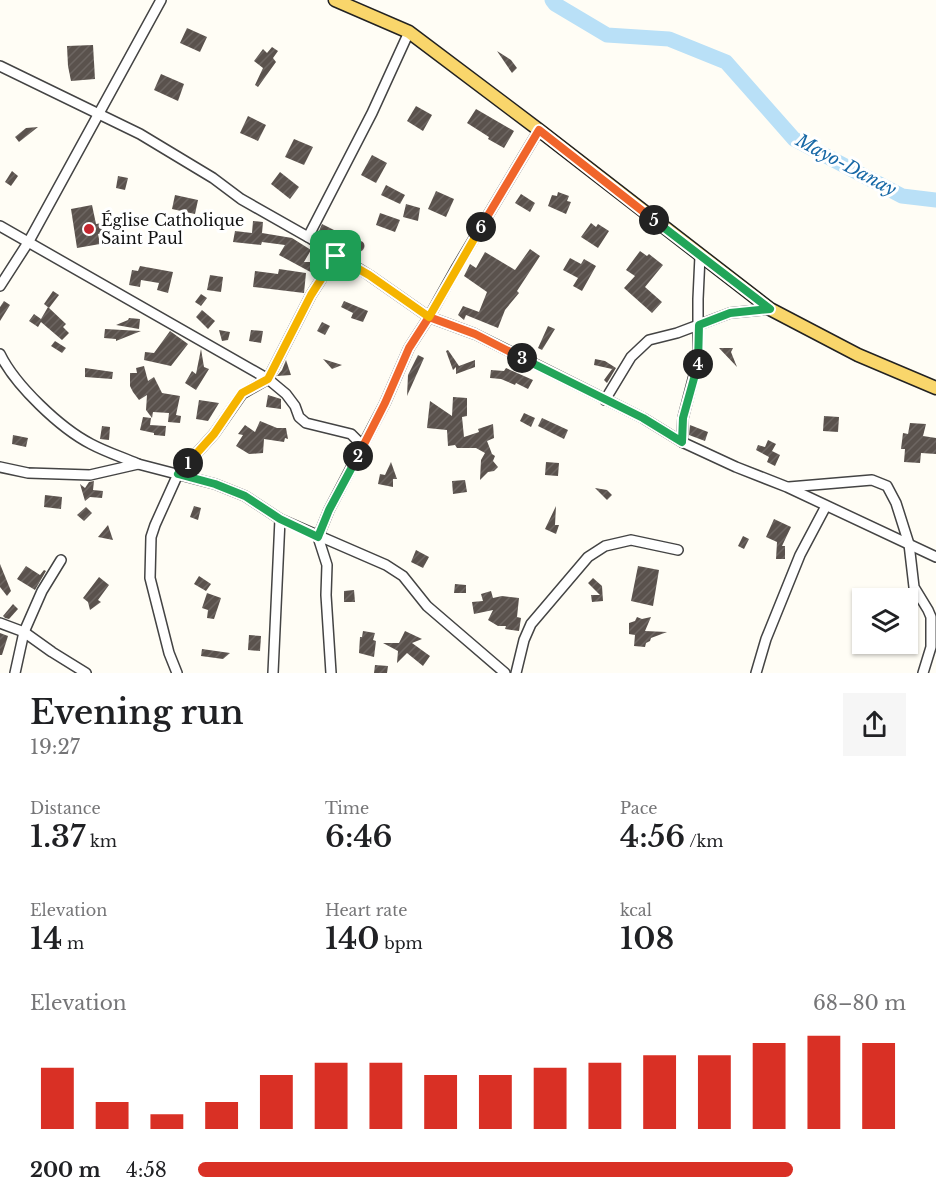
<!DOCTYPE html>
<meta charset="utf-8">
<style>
:root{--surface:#fff;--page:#f6f6f6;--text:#202124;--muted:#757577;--accent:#d93025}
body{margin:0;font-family:"Libre Baskerville",serif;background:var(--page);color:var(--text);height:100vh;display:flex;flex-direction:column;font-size:22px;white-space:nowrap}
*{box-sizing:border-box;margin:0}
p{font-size:20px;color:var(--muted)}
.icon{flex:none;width:33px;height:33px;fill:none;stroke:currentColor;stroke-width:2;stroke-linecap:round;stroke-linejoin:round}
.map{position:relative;height:673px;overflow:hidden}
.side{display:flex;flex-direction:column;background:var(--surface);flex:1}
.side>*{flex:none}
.tools{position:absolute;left:852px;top:588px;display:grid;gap:12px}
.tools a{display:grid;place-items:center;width:66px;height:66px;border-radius:0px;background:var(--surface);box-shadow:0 2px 4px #0004;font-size:30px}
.pin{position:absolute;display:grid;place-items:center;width:51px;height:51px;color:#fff;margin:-26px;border-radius:12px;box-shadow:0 3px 9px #0006}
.km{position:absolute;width:30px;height:30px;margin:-15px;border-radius:50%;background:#222;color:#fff;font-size:16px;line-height:30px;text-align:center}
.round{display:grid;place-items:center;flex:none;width:63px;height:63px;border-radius:0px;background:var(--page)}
.headline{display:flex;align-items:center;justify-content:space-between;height:102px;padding:0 30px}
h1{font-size:33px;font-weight:600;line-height:45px}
.stats{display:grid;grid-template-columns:repeat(3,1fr);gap:9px;height:102px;padding:6px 30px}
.stats div{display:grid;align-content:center}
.stats b{font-size:30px;font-weight:600}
.stats small{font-size:16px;font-weight:400}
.stats p{font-size:16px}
.chart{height:168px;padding:12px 30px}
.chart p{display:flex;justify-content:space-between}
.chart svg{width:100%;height:108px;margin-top:6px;stroke:var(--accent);stroke-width:6}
ul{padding:0 30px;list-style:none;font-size:20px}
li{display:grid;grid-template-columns:96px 72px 1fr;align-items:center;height:45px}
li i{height:15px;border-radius:8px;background:var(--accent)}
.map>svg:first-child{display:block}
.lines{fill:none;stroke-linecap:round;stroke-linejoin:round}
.river{stroke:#b9e0f7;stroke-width:15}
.building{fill:url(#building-hatch)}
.minor-casing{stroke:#444;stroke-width:12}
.major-casing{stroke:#222;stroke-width:15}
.minor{stroke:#fff;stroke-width:9}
.major{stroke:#f9d66b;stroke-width:12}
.split-1-casing{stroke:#fff;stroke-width:12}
.split-2-casing{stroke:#fff;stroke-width:12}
.split-3-casing{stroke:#fff;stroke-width:12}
.split-4-casing{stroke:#fff;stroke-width:12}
.split-5-casing{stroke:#fff;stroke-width:12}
.split-6-casing{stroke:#fff;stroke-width:12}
.split-7-casing{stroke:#fff;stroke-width:12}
.split-1{stroke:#f5b400;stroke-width:8}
.split-2{stroke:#22a559;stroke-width:8}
.split-3{stroke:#f0652b;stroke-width:8}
.split-4{stroke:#22a559;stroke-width:8}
.split-5{stroke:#22a559;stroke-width:8}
.split-6{stroke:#f0652b;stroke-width:8}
.split-7{stroke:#f5b400;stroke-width:8}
.poi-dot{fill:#c4262e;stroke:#fff;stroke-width:2}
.labels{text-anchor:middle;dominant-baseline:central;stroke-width:6;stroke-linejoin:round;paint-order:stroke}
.poi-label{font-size:16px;fill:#111;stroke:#fff;text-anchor:start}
.water-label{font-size:18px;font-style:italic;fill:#1768a6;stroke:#fff}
</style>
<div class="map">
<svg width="936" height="673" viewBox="0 0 936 673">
<defs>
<pattern id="building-hatch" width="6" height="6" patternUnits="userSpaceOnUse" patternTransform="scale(1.5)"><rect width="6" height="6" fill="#5a524d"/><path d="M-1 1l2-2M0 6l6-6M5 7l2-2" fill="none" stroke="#6d6662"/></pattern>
</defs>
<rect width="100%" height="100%" fill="#fffdf5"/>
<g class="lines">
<path class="river" d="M552,0l3,4 52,31 62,4 57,23 68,77 108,57 34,4"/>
</g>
<g class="building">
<path d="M187,28l20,9 -7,15 -20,-9z"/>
<path d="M93,45l2,34 -24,2 -3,-15 -1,-20z"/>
<path d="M272,47l6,4 -5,7 3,4 -18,25 -3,-2 8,-17 -9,-7 9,-12 4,4z"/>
<path d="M497,51l14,9 6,8 -5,5z"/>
<path d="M161,74l23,10 -6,17 -24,-11z"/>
<path d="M416,106l16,9 -9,16 -16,-10z"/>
<path d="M476,109l38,22 -10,17 -16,-9 1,-2 -22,-14z"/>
<path d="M248,116l18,9 -8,16 -18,-8z"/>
<path d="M38,127l-19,15 -4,-5 11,-9z"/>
<path d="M294,139l19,8 -9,18 -19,-8z"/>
<path d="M372,155l15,8 -11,20 -15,-8z"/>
<path d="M12,171l6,5 -7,10 -6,-4z"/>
<path d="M280,172l19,15 -9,12 -19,-15z"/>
<path d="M118,176l10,2 -3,12 -9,-2z"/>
<path d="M386,185l19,10 -5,9 -19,-9z"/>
<path d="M436,191l18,8 -8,18 -18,-8z"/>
<path d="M558,192l11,4 -2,5 4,1 -5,12 -18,-8 4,-11 5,1z"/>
<path d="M521,194l14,9 -5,9 -15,-9z"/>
<path d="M175,195l23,5 -3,14 -23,-5z"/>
<path d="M406,204l14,4 -2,13 -15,-4z"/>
<path d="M92,205l4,19 7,-1 1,10 -6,1 2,10 -23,4 -6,-39z"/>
<path d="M380,213l20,7 -5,12 -19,-7z"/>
<path d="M253,221l10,1 -1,11 30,5 19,12 -7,12h16v6l-4,7 -37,-20 6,-10 -23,-3 -1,3 -28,-3 2,-11 17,2z"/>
<path d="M591,223l5,4 2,-3 11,7 -11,17 -17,-11z"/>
<path d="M322,224l22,11 -5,10 -12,-5 2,-3 -11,-4z"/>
<circle cx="359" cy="246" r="5.5"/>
<path d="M530,249l10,7 -23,35 2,2 -14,17 -7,18 -32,-13 -2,5 -6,-5 5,-9 16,6 8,-20 -23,-16 6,-12 6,4 9,-16 30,18z"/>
<path d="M640,251l7,5 2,-2 14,11 -18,22 17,15 -10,11 -28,-25 11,-12 -9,-6z"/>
<path d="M570,258l11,6 3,-5 12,7 -14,25 -9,-5 5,-8 -15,-8z"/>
<path d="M140,266l33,6 -5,21 -11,-3 2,-7 -18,-3 -1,7 -11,-2 3,-15 6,1z"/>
<path d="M279,269l27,4 -2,20 -51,-6 2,-16 23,3z"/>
<path d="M210,275l13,2 -2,15 -14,-2z"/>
<path d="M53,291l6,4 -10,13 -5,-4z"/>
<path d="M201,294l6,4 -6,8 -6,-4z"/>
<path d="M4,301l6,4 -10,16v-14z"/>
<path d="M344,301l24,10 -5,11 -12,-4 2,-5 -12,-6z"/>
<path d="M48,307l18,17 -3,3 6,6 -7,7 -21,-18 -3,5 -9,-6 5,-7 7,5z"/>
<path d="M202,310l13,11 -7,8 -12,-12z"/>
<path d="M129,318l11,1 -1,10 -23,-4 12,-5z"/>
<path d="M322,322l8,4 -5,9 -8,-4z"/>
<path d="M548,326l7,3 -13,21 -4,-2z"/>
<path d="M105,329l36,2 -25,10v-2l-12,-1z"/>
<path d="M219,330l11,2 -2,8 -6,1z"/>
<path d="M251,330l12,1 -2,12 -12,-2z"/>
<path d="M170,331l18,13 -17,22 -27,-6 1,-8 9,1z"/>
<path d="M55,341l11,7 -4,5 -11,-7z"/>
<path d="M719,348h14l-2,4 6,15z"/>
<path d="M201,349l3,18 5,2 -13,21 -11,-7 7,-12 4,3z"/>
<path d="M448,350l11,16 16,-6v7l-19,7v-7l-3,3 -7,-19z"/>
<path d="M418,355l6,3 -17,38 1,-21z"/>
<path d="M323,359l19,6 -10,4z"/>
<path d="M595,359l10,2 11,7 -9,15 -3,-3 8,-11 -18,-4z"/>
<path d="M286,360l5,15 -14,1 5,-6z"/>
<path d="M144,366l4,15 6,-4 8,16 18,3 -4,19 5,1 -1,7 -12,-1 1,-9 -16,-1 -1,6 -6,-8 1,-15 -8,5 -6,-8 -3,-6v-13h7l-1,-5z"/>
<path d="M85,368l28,4 -1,7 -27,-2z"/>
<path d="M506,368l27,12 -5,9 -12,-6 -1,2 -14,-6 -11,-1 1,-8 13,1z"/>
<path d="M268,395l13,4v10l-15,-2z"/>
<path d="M453,397l14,1v18l-5,1 2,20 15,-5 -1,-3 15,-5 1,14 -7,3 5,13 3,2 -2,5 5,6 -4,4 -6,1 -8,8 1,-20 4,-7 -9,-5h-19l-2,-3 -7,1 -1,-16 -20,-2 3,-27 22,15z"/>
<path d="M199,400l20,3 -11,18 -12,-2z"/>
<path d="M524,413l11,5 -4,9 -11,-6z"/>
<path d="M824,416l15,1 -1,15 -15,-1z"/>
<path d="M143,417l8,1 -1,7 16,1 -1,10 -11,-1v-2l-14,-3z"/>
<path d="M542,418l26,12 -4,9 -26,-13z"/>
<path d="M260,421l17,7h9l2,11 -3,-1 -1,4 -20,-3 -1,14 -14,1 -13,-8 7,-11 -5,-1 7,-9 10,7z"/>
<path d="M910,423l16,1 -3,12 13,2v16l-15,-1 -1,10 -16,-1 1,-13h-4l2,-16 5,1z"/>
<path d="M690,425l18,7 -3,9 -16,-6z"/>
<path d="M102,426l8,1 -1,13 -9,-1z"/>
<path d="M13,435l15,3 -2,9 -14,-3z"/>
<path d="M768,440l8,4 -4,7 8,4 -5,11 -8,-4 2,-5 -13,-7 2,-5 7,2z"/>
<path d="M391,462l6,17h-4v8l-15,-3 2,-10 5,1z"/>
<path d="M546,462l13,1 -1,13 -13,-1z"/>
<path d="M465,480l2,12 -14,2 -1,-13z"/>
<path d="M94,481l-1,9 10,1 -1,7 -12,-1 -5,4 -5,-17 5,4 4,-6z"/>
<path d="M595,488l12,2 5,5 -5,5z"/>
<path d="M45,495l17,2 -1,12 -17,-2z"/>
<path d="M194,506l7,2 -3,12 -8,-3z"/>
<path d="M556,506l-1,19h4l-3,9 -11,-5z"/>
<path d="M86,507l6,6 -8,8 -7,-6z"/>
<path d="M774,519l17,8 -9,19h3v13h-9l1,-17 -11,-5z"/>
<path d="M108,525l5,15 -15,-3z"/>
<path d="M743,536l6,3 -5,10 -6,-3z"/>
<path d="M416,550l13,7 -6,11 -12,-6z"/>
<path d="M0,564l11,27 -4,5 -7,-9z"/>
<path d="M26,566l14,9 4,-5 2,1 -11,19 -18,-11z"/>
<path d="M638,566l21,4 -6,36 -22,-5z"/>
<path d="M199,576l12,8 -5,7 -12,-7z"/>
<path d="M99,577l10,8 -11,15 3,2 -11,8 -2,-8 -5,-4z"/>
<path d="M593,578l9,8 1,15 -11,1 -1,-7h9l-12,-12z"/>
<path d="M455,584l11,1v8h-12z"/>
<path d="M354,590l1,12h-11v-11z"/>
<path d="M491,591l2,7 9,-2 17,2 -2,19 4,1 -2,13 -14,-2 1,-3h-8l-10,-6 5,-10 -19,4 -2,-12 11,-1 -2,-7z"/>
<path d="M207,593l14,5 -7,21 -7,-1 1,-8 -6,-2z"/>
<path d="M13,604l5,5 -9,10 -4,-1 -2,-2z"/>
<path d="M637,617l5,2 9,-2 -6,14 22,1 -16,6 -1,3 -4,2 -1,4 -11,-1 1,-11 -6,-1v-11l6,-2z"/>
<path d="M363,631l12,2 -2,7 3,1 -2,16 -15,-4 1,-16h2z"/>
<path d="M405,631l17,8 -10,4 18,13 -7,10 -16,-13 -10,10 1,-12 -15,-8h16z"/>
<path d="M0,633l8,3 -6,19h-2z"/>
<path d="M249,635l12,1 -1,15 -12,-1z"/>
<path d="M202,649l28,4 -7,6 -22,-3z"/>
<path d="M375,665l13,1 -1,7h-13z"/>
</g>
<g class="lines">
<defs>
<g id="minor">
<path d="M0,66l140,68 73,44 28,21 67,38 61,38 60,42 46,17 168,84 39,24 54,25 51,20 149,70"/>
<path d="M0,226l268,153 18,15 9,12 4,11 7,6 45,11 12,12"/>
<path d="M308,237l64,-124 37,-81"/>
<path d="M0,286l29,-45 132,-241"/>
<path d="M0,354c15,31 60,74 91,90 15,8 31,13 47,20"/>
<path d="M605,400l26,-43 18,-17 28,-7 53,-20 40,-4"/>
<path d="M682,442l1,-24 15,-58v-61l2,-43"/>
<path d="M0,467l28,6 62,2 48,-11 77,20 30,12 35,23 106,46 17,11 24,30 78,67"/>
<path d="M789,487l83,-7 15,6 9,17 13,41 5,43 14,23 3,7v30l-8,26"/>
<path d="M0,623l24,9 28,20 34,21"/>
<path d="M15,673l9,-41 18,-41 19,-31"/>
<path d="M177,673l-8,-20 -19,-75 1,-41 4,-12 23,-51 36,-40 28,-40 26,-15 43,-84 25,-39"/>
<path d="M273,673l7,-154"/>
<path d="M331,673l-5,-78 1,-30 -9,-28 11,-27 56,-107 24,-55 20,-31 28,-50 82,-137"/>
<path d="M516,673l8,-33 7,-16 57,-67 17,-11 26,-6 47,10"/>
<path d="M756,673l10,-34 34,-84 26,-49"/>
</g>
<path id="major" d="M335,0l74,32 130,98 231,179 88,46 78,33"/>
</defs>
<use href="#minor" class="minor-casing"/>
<use href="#major" class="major-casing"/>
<use href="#minor" class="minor"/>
<use href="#major" class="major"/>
</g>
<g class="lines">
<defs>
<path id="split-1" d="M188,463l26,-29 28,-41 26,-14 43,-84 25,-39"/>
<path id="split-2" d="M188,463l-10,11 37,10 30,12 35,23 38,18 11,-27 29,-54"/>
<path id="split-3" d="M358,456l27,-53 24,-55 20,-31 46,17 47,24"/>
<path id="split-4" d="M522,358l121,60 39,24 1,-24 15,-54"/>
<path id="split-5" d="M654,220l116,89 -40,4 -31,12 -1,39"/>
<path id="split-6" d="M481,227l58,-97 115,90"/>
<path id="split-7" d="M336,256l33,19 60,42 52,-90"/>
</defs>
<use href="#split-1" class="split-1-casing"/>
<use href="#split-2" class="split-2-casing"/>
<use href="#split-3" class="split-3-casing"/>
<use href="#split-4" class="split-4-casing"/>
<use href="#split-5" class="split-5-casing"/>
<use href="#split-6" class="split-6-casing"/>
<use href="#split-7" class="split-7-casing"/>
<use href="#split-1" class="split-1"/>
<use href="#split-2" class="split-2"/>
<use href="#split-3" class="split-3"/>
<use href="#split-4" class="split-4"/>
<use href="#split-5" class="split-5"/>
<use href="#split-6" class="split-6"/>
<use href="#split-7" class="split-7"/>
</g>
<circle class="poi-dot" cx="89" cy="229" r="6"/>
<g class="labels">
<g class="poi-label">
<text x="101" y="220">Église Catholique<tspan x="101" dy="18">Saint Paul</tspan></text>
</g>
<g class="water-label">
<text transform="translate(846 165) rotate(28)">Mayo-Danay</text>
</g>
</g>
</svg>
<div class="tools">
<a><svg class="icon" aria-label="layers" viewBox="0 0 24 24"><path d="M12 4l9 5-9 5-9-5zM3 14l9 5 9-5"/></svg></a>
</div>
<div class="pin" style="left:336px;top:256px;background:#1e9e55"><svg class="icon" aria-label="arrive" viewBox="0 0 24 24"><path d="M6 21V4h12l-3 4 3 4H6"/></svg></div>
<b class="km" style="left:188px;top:463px">1</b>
<b class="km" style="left:358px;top:456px">2</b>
<b class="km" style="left:522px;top:358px">3</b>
<b class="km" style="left:698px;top:364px">4</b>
<b class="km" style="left:654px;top:220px">5</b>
<b class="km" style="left:481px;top:227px">6</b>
</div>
<section class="side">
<div class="headline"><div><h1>Evening run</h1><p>19:27</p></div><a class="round"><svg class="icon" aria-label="share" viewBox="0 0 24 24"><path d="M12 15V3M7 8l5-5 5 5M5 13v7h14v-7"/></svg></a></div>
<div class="stats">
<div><p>Distance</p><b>1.37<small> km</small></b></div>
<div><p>Time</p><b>6:46</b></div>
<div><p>Pace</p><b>4:56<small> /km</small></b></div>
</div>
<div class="stats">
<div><p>Elevation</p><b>14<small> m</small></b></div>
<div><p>Heart rate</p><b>140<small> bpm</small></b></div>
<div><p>kcal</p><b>108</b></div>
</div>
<div class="chart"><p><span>Elevation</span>68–80 m</p>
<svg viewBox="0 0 160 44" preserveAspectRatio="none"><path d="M5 44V19M15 44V33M25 44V38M35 44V33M45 44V22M55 44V17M65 44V17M75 44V22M85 44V22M95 44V19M105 44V17M115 44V14M125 44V14M135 44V9M145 44V6M155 44V9"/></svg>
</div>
<ul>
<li><b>200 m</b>4:58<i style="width:84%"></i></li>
</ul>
</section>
